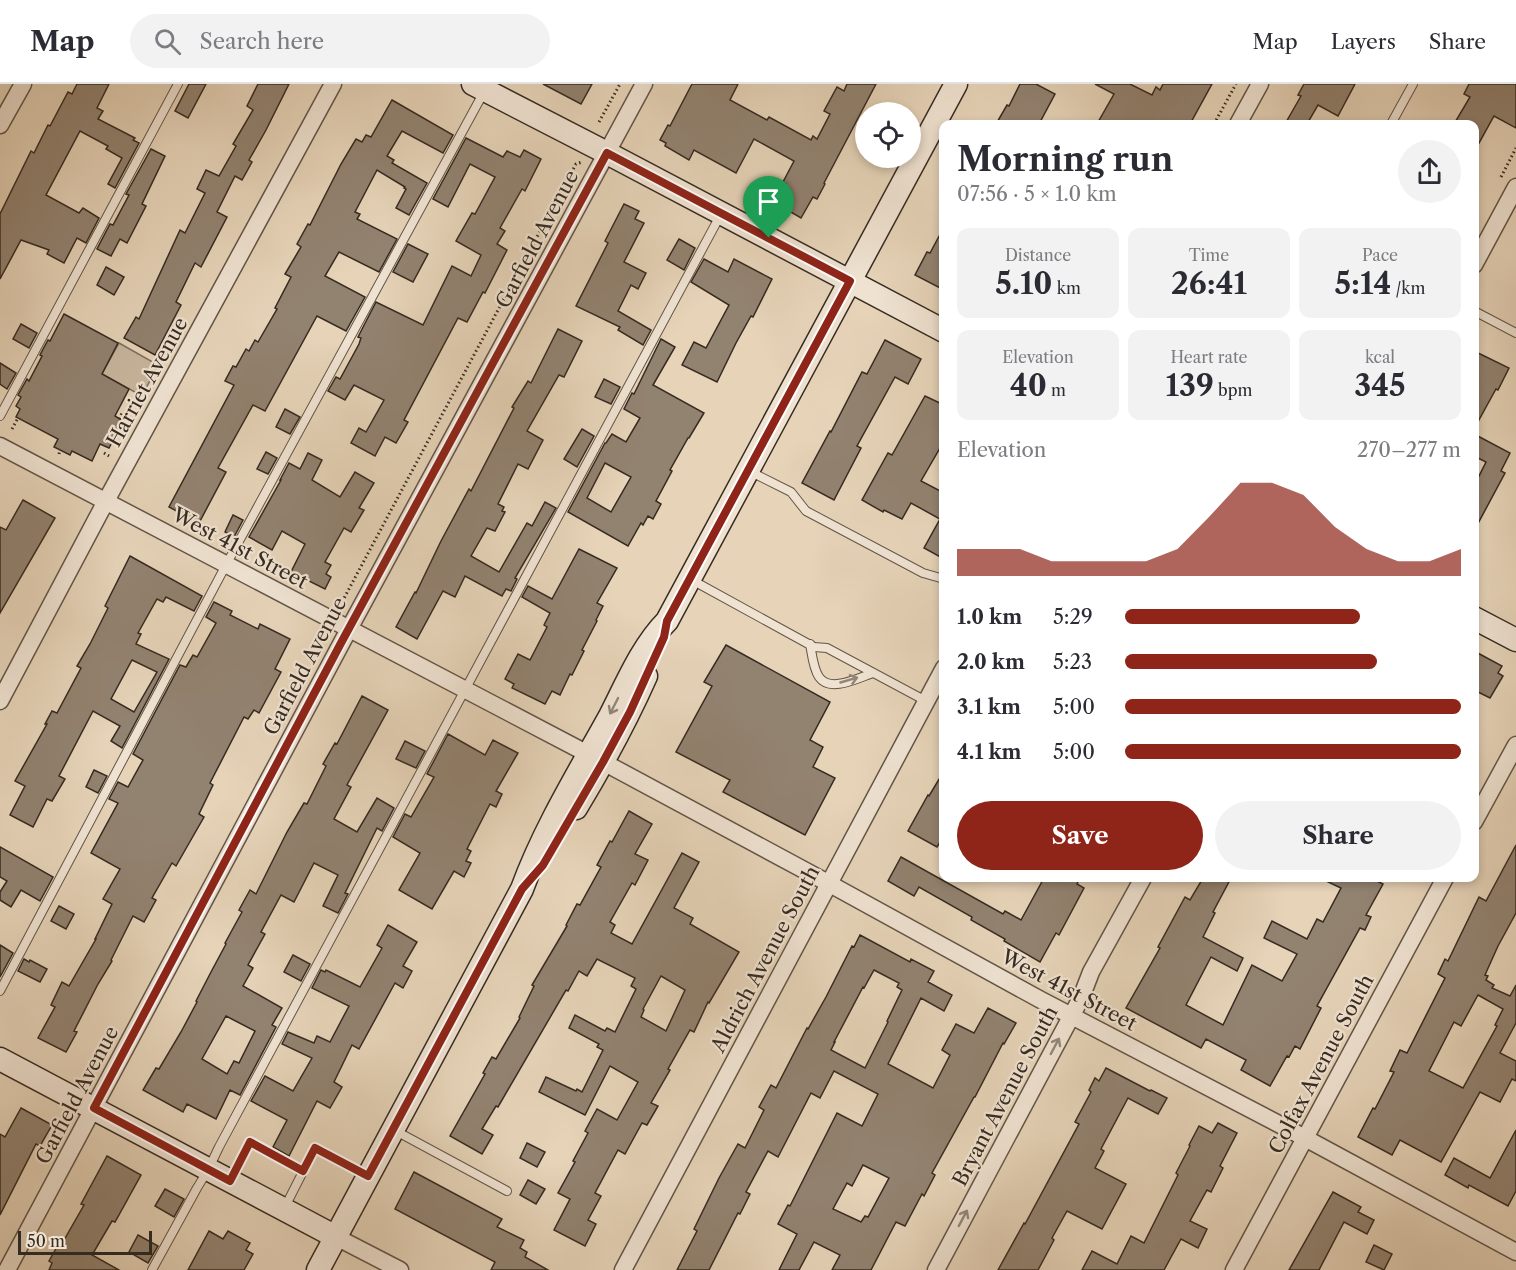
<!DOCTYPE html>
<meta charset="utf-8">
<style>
:root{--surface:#fff;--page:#f2f2f3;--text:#2b2b33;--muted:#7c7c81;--line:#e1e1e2;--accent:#8f2418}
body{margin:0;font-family:"Libre Caslon Text",serif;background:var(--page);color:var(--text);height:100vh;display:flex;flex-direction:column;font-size:22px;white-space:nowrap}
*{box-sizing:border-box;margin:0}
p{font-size:20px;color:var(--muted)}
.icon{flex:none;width:33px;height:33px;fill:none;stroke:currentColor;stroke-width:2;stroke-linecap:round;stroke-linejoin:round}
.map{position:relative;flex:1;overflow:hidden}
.sheet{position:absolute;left:939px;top:36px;width:540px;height:762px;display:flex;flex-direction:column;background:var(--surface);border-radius:12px;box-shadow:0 3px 9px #0003}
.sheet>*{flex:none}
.buttons{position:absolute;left:855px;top:18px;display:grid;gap:12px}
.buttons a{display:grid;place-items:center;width:66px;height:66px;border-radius:50%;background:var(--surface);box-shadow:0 3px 9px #0003;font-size:30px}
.scale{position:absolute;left:18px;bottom:15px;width:134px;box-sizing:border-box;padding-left:6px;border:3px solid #362b21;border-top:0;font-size:16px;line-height:21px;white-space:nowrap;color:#362b21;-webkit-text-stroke:4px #efe2d1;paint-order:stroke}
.pin{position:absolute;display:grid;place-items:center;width:51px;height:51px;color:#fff;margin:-62px -26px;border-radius:50% 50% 50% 0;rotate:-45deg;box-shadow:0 0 6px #0007}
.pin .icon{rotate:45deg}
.round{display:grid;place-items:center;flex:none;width:63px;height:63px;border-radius:32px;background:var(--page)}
.summary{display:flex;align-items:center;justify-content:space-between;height:102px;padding:0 18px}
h1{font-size:33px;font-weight:800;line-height:45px}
.stats{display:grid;grid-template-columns:repeat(3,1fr);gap:9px;height:102px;padding:6px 18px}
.stats div{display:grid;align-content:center;border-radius:12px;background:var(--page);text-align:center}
.stats b{font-size:30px;font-weight:800}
.stats small{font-size:16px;font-weight:400}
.stats p{font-size:16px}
.chart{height:168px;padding:12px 18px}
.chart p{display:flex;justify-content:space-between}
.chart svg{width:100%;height:108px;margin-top:6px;fill:var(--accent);opacity:.7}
.cta{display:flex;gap:12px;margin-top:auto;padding:12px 18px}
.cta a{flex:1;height:69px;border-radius:36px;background:var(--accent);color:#fff;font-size:24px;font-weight:800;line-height:69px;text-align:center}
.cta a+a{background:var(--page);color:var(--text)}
ul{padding:0 18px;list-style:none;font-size:20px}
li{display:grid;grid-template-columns:96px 72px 1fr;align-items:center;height:45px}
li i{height:15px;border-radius:8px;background:var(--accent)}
header{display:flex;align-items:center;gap:36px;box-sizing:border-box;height:84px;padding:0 30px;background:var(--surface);border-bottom:2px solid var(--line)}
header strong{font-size:28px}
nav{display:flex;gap:33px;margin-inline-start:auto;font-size:21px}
.search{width:420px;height:54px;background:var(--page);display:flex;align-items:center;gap:15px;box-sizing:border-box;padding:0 21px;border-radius:33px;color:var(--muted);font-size:22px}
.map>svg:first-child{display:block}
.green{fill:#c8b69e;stroke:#7f7060;stroke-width:1.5}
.building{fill:#928270;stroke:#362b21;stroke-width:1.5;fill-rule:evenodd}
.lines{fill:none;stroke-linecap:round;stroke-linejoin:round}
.lane-casing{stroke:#625547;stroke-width:10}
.street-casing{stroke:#625547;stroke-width:19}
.secondary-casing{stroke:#362b21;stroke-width:25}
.path{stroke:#362b21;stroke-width:3;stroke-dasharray:1.5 3;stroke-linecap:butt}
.lane{stroke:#efe2d1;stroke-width:8}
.street{stroke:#efe2d1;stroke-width:16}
.secondary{stroke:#efe2d1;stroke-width:22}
.oneway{stroke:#928679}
.route-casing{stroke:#fff;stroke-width:12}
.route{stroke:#8f2418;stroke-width:8}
.labels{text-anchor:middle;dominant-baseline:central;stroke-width:4.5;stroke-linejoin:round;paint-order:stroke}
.street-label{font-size:20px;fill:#362b21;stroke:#efe2d1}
</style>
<header>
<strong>Map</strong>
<div class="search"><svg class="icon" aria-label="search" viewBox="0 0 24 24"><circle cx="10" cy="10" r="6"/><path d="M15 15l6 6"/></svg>Search here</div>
<nav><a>Map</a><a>Layers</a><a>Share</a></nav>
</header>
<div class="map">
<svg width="1516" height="1186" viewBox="0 0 1516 1186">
<rect width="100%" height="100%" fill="#e6d3b8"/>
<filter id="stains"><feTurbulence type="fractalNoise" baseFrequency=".00333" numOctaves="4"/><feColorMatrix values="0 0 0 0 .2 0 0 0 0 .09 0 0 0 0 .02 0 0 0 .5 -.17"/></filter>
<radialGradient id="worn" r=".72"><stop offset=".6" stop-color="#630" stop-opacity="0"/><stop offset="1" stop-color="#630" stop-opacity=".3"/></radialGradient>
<path class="green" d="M119,259l39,22 -16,31 -40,-22z"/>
<g class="building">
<path d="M77,0h32l-12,24 6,3 -5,8 37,19 -2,2 6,3 -24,45 -7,-4 14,-26 -16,-9 2,-3 -28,-15 -34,64 33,18 4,-5 16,10 -13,25 -9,-5 -13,25 -17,-9 2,-4 -28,-10 -21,39v-65l31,-63 3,2 14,-28 2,1 18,-34 4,2z"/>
<path d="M189,0h17l-18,34 -13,-7z"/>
<path d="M258,0h31l-23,46 -17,30 3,2 -10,18 -7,-4 -18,36 10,5 -26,50 -6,-4 -19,39 5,3 -26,50 -31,-17 12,-21 3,2 41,-89 5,3 20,-40 -8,-4 9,-19 13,6 17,-30 -3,-2 20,-34 -6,-4z"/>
<path d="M543,0h49l-11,20z"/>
<path d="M692,0h46l-8,16 37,20 2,-3 42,23 2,-4 4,3 13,-25 -6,-3 13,-24 7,4 3,-7h29l-52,99 1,1 -8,15 -4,-2 -12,21 -12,-7 2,-4 -9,-4 6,-10 -5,-3 3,-6 -3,-2 11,-21 -40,-22 -18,34 -42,-23 -5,10 -24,-14 1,-3 -6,-3 8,-15 2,1z"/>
<path d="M1020,0h16l19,10 -16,30h-43l11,-19 2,1z"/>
<path d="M1095,0h35l22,11 4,-8 4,3 3,-6h49l-22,40h-93l17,-30z"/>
<path d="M1304,0h51l-17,32 -20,-11 -11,19h-22l16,-28 -3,-1z"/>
<path d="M1469,0h47v44l-22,-12 -20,36v-28h-20l16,-27 -6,-3z"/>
<path d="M392,16l61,35 -10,18 -41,-22 -15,25 7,4 -2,3 35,20 -18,32 -13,-7 10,-19 -2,-1 1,-1 -28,-17 -22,42 5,2 -3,5 40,20 -18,33 -40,-20 -14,24 40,21 -19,34 -29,-15 -52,95 -12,-6 -35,63 8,4 -27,51 -30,-16 65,-122 -9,-4 8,-15 3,1 10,-18 3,2 6,-11 3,2 19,-33 -2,-1 16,-31 -6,-3 16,-27 -4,-3 11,-20 2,1 31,-61 15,-25 6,3 4,-7 5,2z"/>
<path d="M466,54l37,19 4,-6 13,6 4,-7 17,9 -16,32 -3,-2 -22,39 5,3 -8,13 10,6 -22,43 -2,-1 -16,30 -9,-4 -54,102 4,2 -12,21 -11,-6 -10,19 -24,-13 8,-15 7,4 18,-32 -30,-15 -9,15 -17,-9 8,-14 4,2 19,-35 2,-6 -3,-1 18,-35 47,23 29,-59 19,10 10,-21 -25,-14 16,-28 3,1 20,-37 -25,-13 -22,43 -15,-8z"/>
<path d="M151,65l14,7 -23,48 4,2 -19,37 -7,-4 -9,17 -14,-7 13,-25 3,1 16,-30 -3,-1z"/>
<path d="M624,120l15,7 -4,8 9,4 -20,39 22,11 -8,16 -7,-4 -13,26 33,19 -8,15 -25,-15 2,-3 -44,-21 32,-63 -3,-2z"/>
<path d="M944,143v63l-29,-15 12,-23 3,1z"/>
<path d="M679,155l16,9 -11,22 -17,-10z"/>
<path d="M408,160l20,10 -15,28 -20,-10z"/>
<path d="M704,175l24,13 6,-13 38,20 -19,38 -2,-1 -15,27 -19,39 -35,-17 12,-23 12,6 23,-43 -38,-23z"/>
<path d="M106,183l18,10 -10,18 -17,-10z"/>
<path d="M64,230l54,29 -16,31 27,15 -14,27 8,5 -14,27 -9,-4 -8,17 -20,-10 -2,4 -16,-8 4,-8 -42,-22 4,-8 -4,-3 5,-9 -3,-2 9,-16 2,2 13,-25 -2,-1 8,-15 2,1z"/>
<path d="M21,240l16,9 -8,15 -16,-9z"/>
<path d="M558,245l24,12 -18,36 -5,-2 -32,56 16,9 -15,29 -10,-5 -20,40 6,3 -2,4 3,1 -10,19 -8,-3 -16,28 28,16 28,-49 5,3 13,-24 11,6 -41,70 2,1 -6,12 -5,-2 -4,7 -37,-20 -10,21 -12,-6 -26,48 -21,-12 19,-35 1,1 25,-52 28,-52 2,2 43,-83 -2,-1 16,-26 3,2z"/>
<path d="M661,255l14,8 -22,38 51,28 -15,25h-1l-18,32 2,1 -16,30 5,3 -8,15 -5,-3 -5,9 -2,-2 -13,23 -60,-34 37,-69h1l6,-9 14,8 14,-24 -16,-9 8,-16 2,1zM605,379l26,14 -20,35 -24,-14z"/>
<path d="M885,256l36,19 -13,25 -13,-7 -38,69 4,2 -27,52 -32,-17 28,-52 1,1 31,-60 5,2z"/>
<path d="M1474,267l35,17 -11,22 -2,-1 -22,40z"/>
<path d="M0,279l16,10 -9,16 -7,-5z"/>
<path d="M604,295l16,8 -9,17 -16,-7z"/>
<path d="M925,312l19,9v36l-23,40 23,12v66l-20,-11 16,-29 -29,-16 -9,16 -18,-9 -1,2 -21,-12 26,-47 4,2z"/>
<path d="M285,325l15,8 -10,17 -14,-7z"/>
<path d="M582,345l12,7 -17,31 -13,-8z"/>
<path d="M1474,350l36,19 -9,18 4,2 -31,58v-45l12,-24 -12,-6z"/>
<path d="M266,368l11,6 -9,16 -11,-5z"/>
<path d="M308,369l14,7 -10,20 28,17 15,-25 19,11 -15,25 5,2 -13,22 -7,-4 -19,34 6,3 -5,9 5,3 -6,12 -34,-17 14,-28 -23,-13 -10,19 -23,-13 32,-57h-1l9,-17 11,6z"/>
<path d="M23,416l32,18 -55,95v-86l6,3z"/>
<path d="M233,431l10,5 -9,17 -9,-5z"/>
<path d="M579,465l38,19 -20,35 6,3 -7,14 1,1 -15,29 2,1 -12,24 -2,-1 -10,21 -8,-4 -7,13 -33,-16 2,-4 -9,-5 13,-25 12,6 17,-33 -3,-2 6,-12 -28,-16 6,-11 24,13z"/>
<path d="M130,472l72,40 -8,15 -28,-14 -3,5 -6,-3 -19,34 3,1 -5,10 33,15 -47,89 -11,-7 9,-15 -27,-15 -34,65 6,3 -13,22 -5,-2 -14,28 -23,-12 15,-29 -10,-5 32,-57h-2l7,-13 5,2 24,-45 -4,-2 13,-22 18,-36 -3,-2zM132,576l25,12 -23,40 -23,-13z"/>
<path d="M214,518l18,9 -2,4 28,14 2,-5 30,15 -15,30 6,3 -22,41 -5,-3 -6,9 -4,-2 -34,66 3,2 -14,29 5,3 -28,49 -4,-3 -20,35 4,2 -12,22 -11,-6 -22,44 1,1 -14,23 -24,47 3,1 -11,20 -28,-14 17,-31 -4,-2 11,-23 7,4 27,-47h-1l17,-35 -9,-5 17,-30 -29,-16 27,-50 -9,-4 9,-17 10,5 15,-27 -10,-6 47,-89 6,2 7,-12 4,2 19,-34 -10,-6z"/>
<path d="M726,561l104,57 -20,38 13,7 -10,20 22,11 -30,57 -82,-43 7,-12 -54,-28 36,-66 -8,-4z"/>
<path d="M1474,567l28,15 -4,7 5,3 -13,22 -16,-8z"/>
<path d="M362,612l26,14 -41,75 4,2 -17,32 23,13 20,-34 17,10 -12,23 -5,-3 -32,65 3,1 -10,19 -15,-7 15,-31 -24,-12 -20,39 -13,-7 -20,37 4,2 -17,31 5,3 -10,18 39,22 -10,17 4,2 -36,68 -10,-5 -14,29 -29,-15 -4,8 -40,-22 13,-22 3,1 22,-37 16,-30 -1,-1 15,-29 15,-28 -1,-1 17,-31 -3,-2 11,-20 6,4 31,-62 17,-29 3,1 19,-38 -3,-2 12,-21 2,1zM226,932l29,15 -16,32 -5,-2 -7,13 -25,-15z"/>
<path d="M448,650l37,21 8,-15 25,13 -22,38 6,3 -6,13 -6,-3 -23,45 4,2 -5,10 5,2 -7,14 -10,-6 -22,38 -33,-19 21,-37 -27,-16 12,-23 6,3 23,-40 -7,-3z"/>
<path d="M405,657l20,10 -9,17 -20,-9z"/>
<path d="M94,686l13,6 -9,17 -12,-6z"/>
<path d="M944,687v65l-7,11 -29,-16 20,-36 1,1z"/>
<path d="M629,727l23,13 -17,30 13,6 -13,25 -3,-2 -22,39 5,3 -4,8 21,11 50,-91 17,9 -25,46 19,10 -3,6 49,28 -30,51 -1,-1 -14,30 -4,-2 -22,39 2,1 -19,33 7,3 -11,19 -5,-2 -17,31 -7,-4 -23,43 6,3 -13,24 8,4 -11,22 -31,-16 16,-31 -12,-6 17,-31 -2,-1 15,-28 -3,-2 12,-22 20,11 21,-38 -28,-16 -25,49 -46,-23 7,-15 30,14 1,-2 5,3 21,-42 -6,-3 2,-3 -30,-16 6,-13 30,16 2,-3 8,4 21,-43 -5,-3 4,-8 -38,-19 -10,17 -8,-5 -11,20 -2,-1 -68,117 -2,-1 -14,23 11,6 -11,19 -32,-18 35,-62 -2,-1 9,-16 4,2 24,-41 -1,-1 15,-31 -2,-1 35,-59 -1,-1 11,-21 3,1 21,-38 -4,-2 13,-24 2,1zM661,892l24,14 -19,41 -25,-14 3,-7 -1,-1z"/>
<path d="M1516,761v68l-18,33 -13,29 3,1 -2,4 8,5 -2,3 18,8 6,-11v38l-16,30 16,8v20l-4,-2 -12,23 -20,-10 -39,70 -41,-22 -8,15 -34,-18 15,-29 2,1 19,-37 -4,-1 10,-21 7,3 38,-75 -7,-4 7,-15 3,2 31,-64 7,4zM1478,911l25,14 -8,16 2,1 -34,62 -34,-17 25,-49 7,4z"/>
<path d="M0,763l53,30 -13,24 -19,-11 -10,17 -11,-7v-8l7,-11 -7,-4z"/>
<path d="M901,773l102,57 2,-3 16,9 23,-42h36l-3,6 7,4 -25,47 -3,-2 -16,29 -36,-21 1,-2 -34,-19 1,-3 -53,-30 -5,9 -26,-15z"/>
<path d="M1203,794h28l-18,34 2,1 -12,24 40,21 -6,13 -26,-14 -25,48 37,20 29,-60 30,16 15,-27 -33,-16 8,-17 35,18 10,-20 6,3 18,-34 -21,-10h51l12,6 -17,31 5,2 -6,13 -5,-2 -43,78 4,2 -21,41 -5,-3 -6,11 -2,-1 -17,30 -29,-16 5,-10 -40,-21 -5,9 -75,-40 34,-60 -2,-1 27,-50 5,3z"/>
<path d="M59,822l15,8 -8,15 -15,-8z"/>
<path d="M388,841l29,17 -14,24 9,5 -9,17 -8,-5 -36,66 -7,-4 -18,37 8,5 -12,21 -13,-7 -28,55 -16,-9 14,-27 -36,-19 14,-25 28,15 19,-33 -30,-14 6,-12 26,11 3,-7 13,6 19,-36 -37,-18 9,-18 4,2 1,-2 34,17 22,-39 -5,-3z"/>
<path d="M860,851l50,27 1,-3 23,12 -6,11 24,13 -8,16 -23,-13 -33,66 45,24 17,-33 -8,-5 14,-26 18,9 14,-25 28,15 -12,21 -1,-1 -28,54h-1l-42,76 3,2 -11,21 -2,-2 -17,32 -9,-4 -25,48h-39l8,-15 -26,-13 -15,28h-20l18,-36 -19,-10 10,-19 2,1 47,-93 25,13 16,-32 -44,-23 -14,27 -9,-5 -33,64 -10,-6 -22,41 4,2 -10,20 -2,-1 -29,57h-32l20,-39 -3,-2 25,-51 19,-34 7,4 19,-38 -5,-3 12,-22 5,3 31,-60 1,1 18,-32 26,-51 2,1zM874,886l25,13 -2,4 5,3 -15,31 1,1 -23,46 -34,-18 4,-8h-1l29,-55 1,1zM863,1081l26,13 -21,39 -3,-1 -4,6 -28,-13 14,-26 5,3z"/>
<path d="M0,861l13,8 -13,24z"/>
<path d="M293,871l17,9 -9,17 -17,-9z"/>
<path d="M24,875l5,3 1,-2 17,9 -7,13 -22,-11z"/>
<path d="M1106,984l44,23 1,-1 16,8 -9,16 -30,-16 -27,51 3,2 -9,17 31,16 -24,45 -35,-18 -15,27 2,2 -16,30h-40l26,-47 1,1 54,-100 -4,-2 16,-30 -2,-2 6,-12 4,3z"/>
<path d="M21,1024l31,17 -12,21 -4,-2 -36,71v-81l5,3z"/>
<path d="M1218,1039l19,10 -17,33 3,2 -12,24 -4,-2 -17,31 17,8 -9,19 -17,-9 -17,31h-82l10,-19 25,13 14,-28 13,7 34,-68 -2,-2 14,-27 -1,-1 10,-19 13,7z"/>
<path d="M1516,1046v61l-8,15 -39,-21 -1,3 -23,-13 9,-17 36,20z"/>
<path d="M527,1059l18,9 -8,15 -17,-9z"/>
<path d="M107,1072l34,19 -26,47 -3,-1 -20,34 27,15h-70l3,-7 -3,-2 13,-23 2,2 20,-35 -3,-1z"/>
<path d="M414,1088l88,47 -5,8 27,13 -4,8 7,4 -2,5 23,13h-57l4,-8 -100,-53z"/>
<path d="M528,1096l17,9 -9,15 -16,-9z"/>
<path d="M165,1105l19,10 -10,18 -19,-11z"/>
<path d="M1333,1108l28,15 -3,5 16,8 -7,14 -23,-12 -25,48h-30z"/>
<path d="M209,1147l14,8 5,-8 22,12 -4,7 7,4 -9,16h-56z"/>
<path d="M138,1151l20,11 -10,17 -19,-11z"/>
<path d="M1374,1161l18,9 -8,16 -18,-8z"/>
</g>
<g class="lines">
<defs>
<g id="lane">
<path d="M1391,40l22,-40"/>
<path d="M1474,227l42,22"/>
<path d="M0,332l178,-332"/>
<path d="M749,387l42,21 15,19 117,62 21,6"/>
<path d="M690,495l124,68 13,1 99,53"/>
<path d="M810,560c2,10 3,24 9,33 11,16 39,1 54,-4"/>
<path d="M0,907l226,-426 259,-475"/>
<path d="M394,1046l113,61"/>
<path d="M231,1095l19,-37 53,29"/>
<path d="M283,1124l5,-7 27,-53 53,28"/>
<path d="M152,1186l45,-82 11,-18 11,-23 502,-933"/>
</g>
<g id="street">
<path d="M1238,40l22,-40"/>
<path d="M0,41l23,-41"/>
<path d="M1474,181l42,-78"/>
<path d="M0,362l588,308"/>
<path d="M0,617l106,-200 227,-417"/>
<path d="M603,678l214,115 224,123 251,131 224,121"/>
<path d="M1474,738l42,-77"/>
<path d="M336,1153l64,33"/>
<path d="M7,1186l342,-641 295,-545"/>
<path d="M623,1186l321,-602"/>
<path d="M936,1186l145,-272 10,-26 52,-94"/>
<path d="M1234,1186l211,-392"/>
</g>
<g id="secondary">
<path d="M473,0l134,69 337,178"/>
<path d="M1474,534l42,22"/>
<path d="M576,724c26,-43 50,-87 70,-132"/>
<path d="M0,975l336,178"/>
<path d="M318,1186l204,-381c22,-60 57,-117 88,-173 16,-31 32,-70 57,-95l289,-537"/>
</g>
</defs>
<use href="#lane" class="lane-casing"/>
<use href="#street" class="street-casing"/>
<use href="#secondary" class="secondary-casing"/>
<g class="path">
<path d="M599,38l21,-38"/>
<path d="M1214,40l22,-40"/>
<path d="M1501,93l15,-29"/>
<path d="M119,335l4,-8"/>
<path d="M12,345l6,-11"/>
<path d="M104,369l5,3"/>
<path d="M59,370l1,-4"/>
<path d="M343,522l-1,-4 234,-438 6,-2"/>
</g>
<use href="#lane" class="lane"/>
<use href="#street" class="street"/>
<use href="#secondary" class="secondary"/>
</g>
<defs><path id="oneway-shaft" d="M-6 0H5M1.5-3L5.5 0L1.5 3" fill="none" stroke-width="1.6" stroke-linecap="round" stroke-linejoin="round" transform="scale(1.5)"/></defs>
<g class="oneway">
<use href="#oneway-shaft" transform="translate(849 596) rotate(-16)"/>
<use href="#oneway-shaft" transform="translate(614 622) rotate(117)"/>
<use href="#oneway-shaft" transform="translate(1055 962) rotate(-62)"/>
<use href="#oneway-shaft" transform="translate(963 1134) rotate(-62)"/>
</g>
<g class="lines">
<defs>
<path id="route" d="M607,69l243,128 -183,340 -3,16 -34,75 -27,50 -60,103 -21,24 -154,287 -53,-28 -12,23 -53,-29 -20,39 -136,-73 247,-465z"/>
</defs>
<use href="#route" class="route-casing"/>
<use href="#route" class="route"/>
</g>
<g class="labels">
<g class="street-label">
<text transform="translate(537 155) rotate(-62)">Garfield Avenue</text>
<text transform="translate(147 298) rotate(-61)">Harriet Avenue</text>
<text transform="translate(240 464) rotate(28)">West 41st Street</text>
<text transform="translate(305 582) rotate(-62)">Garfield Avenue</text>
<text transform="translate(765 875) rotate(-62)">Aldrich Avenue South</text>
<text transform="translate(1069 906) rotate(28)">West 41st Street</text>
<text transform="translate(1321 980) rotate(-62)">Colfax Avenue South</text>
<text transform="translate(77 1011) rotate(-62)">Garfield Avenue</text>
<text transform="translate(1005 1012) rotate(-62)">Bryant Avenue South</text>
</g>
</g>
<rect width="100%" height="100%" filter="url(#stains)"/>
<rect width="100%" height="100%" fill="url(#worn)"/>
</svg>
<div class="buttons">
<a><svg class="icon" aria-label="locate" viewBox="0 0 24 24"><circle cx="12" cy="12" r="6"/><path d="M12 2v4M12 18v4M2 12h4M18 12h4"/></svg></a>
</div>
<div class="scale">50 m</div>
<div class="pin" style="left:769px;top:154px;background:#1e9e55"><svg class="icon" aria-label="arrive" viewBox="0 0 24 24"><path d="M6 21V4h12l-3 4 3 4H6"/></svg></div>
<section class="sheet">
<div class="summary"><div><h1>Morning run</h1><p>07:56 · 5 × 1.0 km</p></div><a class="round"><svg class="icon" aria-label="share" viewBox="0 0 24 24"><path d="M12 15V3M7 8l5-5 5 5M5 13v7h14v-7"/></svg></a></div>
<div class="stats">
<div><p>Distance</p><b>5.10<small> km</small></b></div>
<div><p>Time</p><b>26:41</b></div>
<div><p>Pace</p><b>5:14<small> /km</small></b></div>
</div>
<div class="stats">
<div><p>Elevation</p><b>40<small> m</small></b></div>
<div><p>Heart rate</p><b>139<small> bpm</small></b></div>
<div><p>kcal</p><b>345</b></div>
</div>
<div class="chart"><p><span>Elevation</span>270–277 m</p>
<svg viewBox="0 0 160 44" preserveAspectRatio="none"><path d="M0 44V33L10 33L20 33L30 38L40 38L50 38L60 38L70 33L80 20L90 6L100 6L110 11L120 24L130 33L140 38L150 38L160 33V44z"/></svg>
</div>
<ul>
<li><b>1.0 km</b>5:29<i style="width:70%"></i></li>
<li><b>2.0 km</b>5:23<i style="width:75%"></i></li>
<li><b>3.1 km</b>5:00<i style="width:100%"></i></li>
<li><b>4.1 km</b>5:00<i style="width:100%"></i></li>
</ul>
<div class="cta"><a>Save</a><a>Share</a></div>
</section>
</div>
